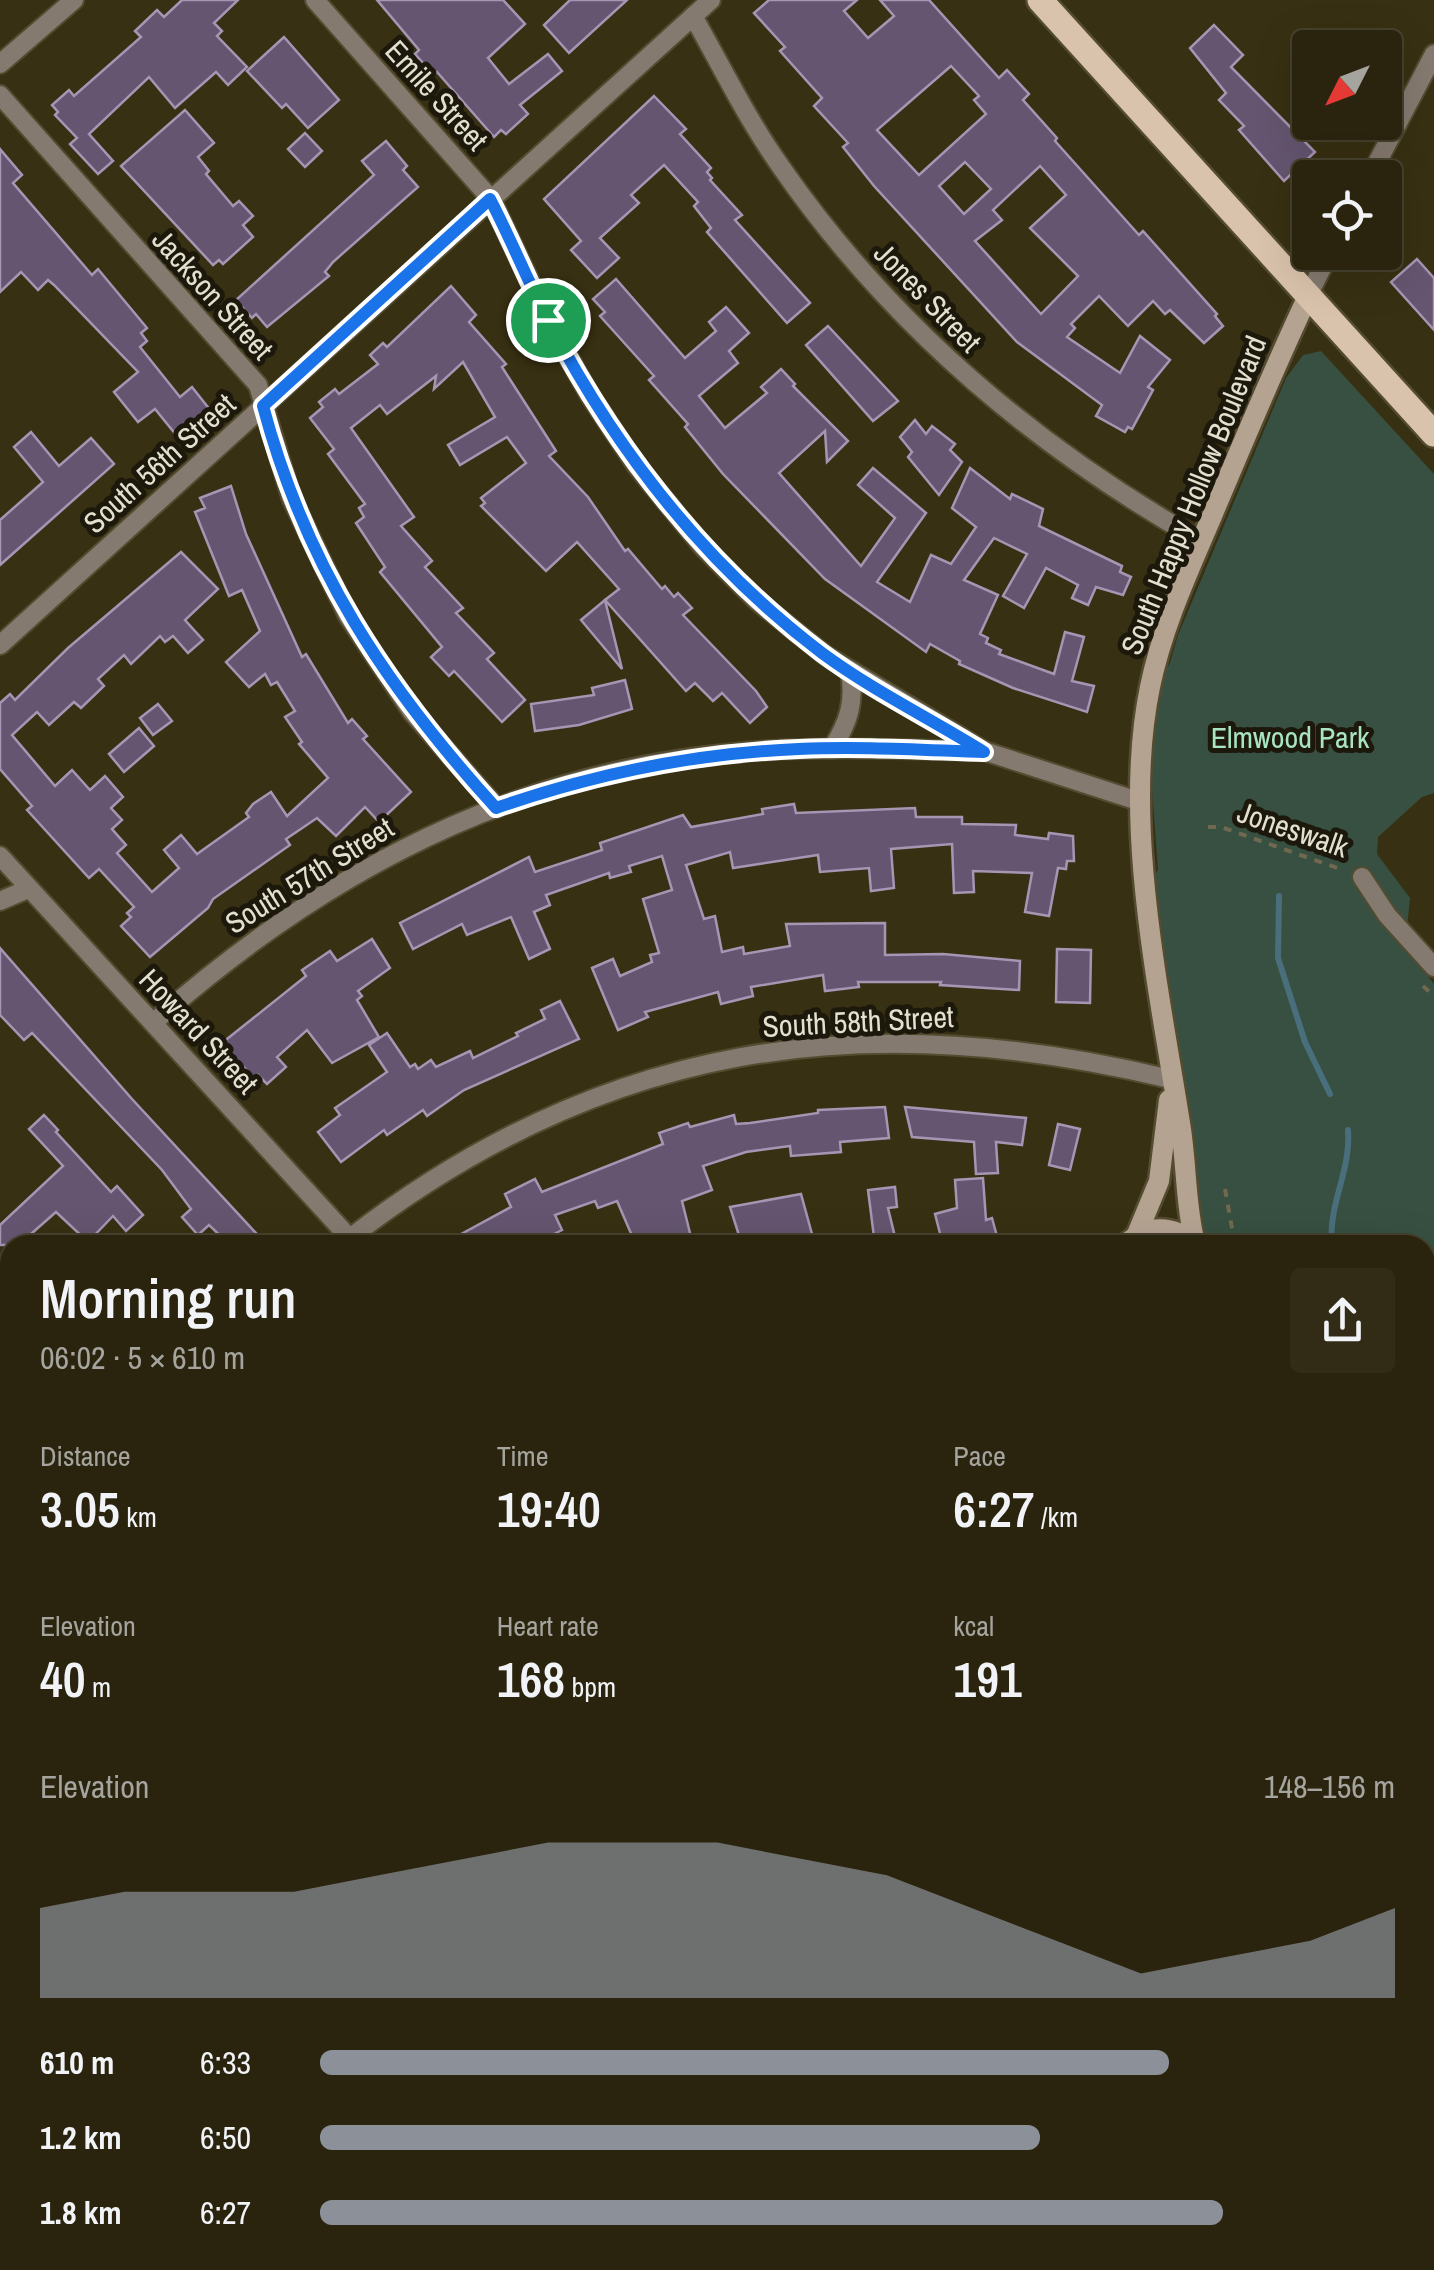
<!DOCTYPE html>
<meta charset="utf-8">
<style>
:root{--surface:#2a240e;--page:#322c17;--text:#f1f3f6;--muted:#a5a49e;--line:#46412e;--accent:#8c9099}
body{margin:0;font-family:"Archivo Narrow",sans-serif;background:var(--page);color:var(--text);height:100vh;display:flex;flex-direction:column;font-size:38px;white-space:nowrap}
*{box-sizing:border-box;margin:0}
p{font-size:32px;color:var(--muted)}
.icon{flex:none;width:55px;height:55px;fill:none;stroke:currentColor;stroke-width:2;stroke-linecap:round;stroke-linejoin:round}
.map{position:relative;flex:1;overflow:hidden}
.drawer{position:absolute;left:0px;top:1235px;width:1435px;height:1035px;display:flex;flex-direction:column;background:var(--surface);border-radius:30px 30px 0 0;box-shadow:0 10px 40px #0002,0 0 0 2px var(--line)}
.drawer>*{flex:none}
.needle{width:65px;rotate:228deg}
.controls{position:absolute;left:1292px;top:30px;display:grid;gap:20px}
.controls a{display:grid;place-items:center;width:110px;height:110px;border-radius:10px;background:var(--surface);box-shadow:0 10px 40px #0002,0 0 0 2px var(--line);font-size:50px}
.pin{position:absolute;display:grid;place-items:center;width:85px;height:85px;color:#fff;margin:-42px;border:5px solid #fff;border-radius:50%;box-shadow:0 2px 10px #0007}
.round{display:grid;place-items:center;flex:none;width:105px;height:105px;border-radius:10px;background:var(--page)}
.head{display:flex;align-items:center;justify-content:space-between;height:170px;padding:0 40px}
h1{font-size:55px;font-weight:600;line-height:75px}
.figures{display:grid;grid-template-columns:repeat(3,1fr);gap:15px;height:170px;padding:10px 40px}
.figures div{display:grid;align-content:center}
.figures b{font-size:50px;font-weight:600}
.figures small{font-size:28px;font-weight:400}
.figures p{font-size:28px}
.chart{height:280px;padding:20px 40px}
.chart p{display:flex;justify-content:space-between}
.chart svg{width:100%;height:180px;margin-top:10px;fill:var(--accent);opacity:.7}
ul{padding:0 40px;list-style:none;font-size:32px}
li{display:grid;grid-template-columns:160px 120px 1fr;align-items:center;height:75px}
li i{height:25px;border-radius:12px;background:var(--accent)}
.map>svg:first-child{display:block}
.education{fill:#403341}
.green{fill:#375041}
.lines{fill:none;stroke-linecap:round;stroke-linejoin:round}
.stream{stroke:#496e7c;stroke-width:6}
.building{fill:#655570;stroke:#a795b4;stroke-width:2.5;fill-rule:evenodd}
.lane-casing{stroke:#544c30;stroke-width:14}
.street-casing{stroke:#544c30;stroke-width:22}
.secondary-casing{stroke:#544c30;stroke-width:25}
.primary-casing{stroke:#544c30;stroke-width:30}
.path{stroke:#706950;stroke-width:4;stroke-dasharray:8 8;stroke-linecap:butt}
.lane{stroke:#857a6f;stroke-width:9}
.street{stroke:#857a6f;stroke-width:18}
.secondary{stroke:#b5a392;stroke-width:20}
.primary{stroke:#dac3ac;stroke-width:25}
.route-casing{stroke:#fff;stroke-width:20}
.route{stroke:#1a73e8;stroke-width:12}
.labels{text-anchor:middle;dominant-baseline:central;stroke-width:10;stroke-linejoin:round;paint-order:stroke}
.street-label{font-size:30px;fill:#e4e0cf;stroke:#1c180c}
.park-label{font-size:30px;fill:#a9e4c1;stroke:#1c180c}
</style>
<div class="map">
<svg width="1434" height="2270" viewBox="0 0 1434 2270">
<rect width="100%" height="100%" fill="#383012"/>
<path class="education" d="M436,2260h805l11,10h-827z"/>
<g class="green">
<path d="M1321,351l113,123v319l-12,4 -44,40 -1,17 33,44 -5,49 29,37v1286h-182l-11,-10h184v-1015h-214l-14,-26 -2,-79 -5,-6 -39,-249 7,-16 -9,-118 5,-62 16,-26 8,-28 108,-257 17,-23z"/>
<path d="M10,1778v482h426l-11,10h-425v-484z"/>
</g>
<g class="lines">
<g class="stream">
<path d="M1279,896l-1,62 27,84 25,52"/>
<path d="M1332,1245c-4,-42 19,-72 16,-115"/>
<path d="M1425,1335l9,-4"/>
<path d="M0,2142l10,-19"/>
<path d="M0,2186v5"/>
</g>
</g>
<g class="building">
<path d="M182,0h56l-24,23 8,8 -5,5 30,31 -19,18 -12,-13 -41,36 -26,-31 -60,57 24,27 -15,13 -28,-30 7,-6 -22,-23 3,-3 -6,-7 17,-15 5,6 67,-59 -6,-6 22,-21 7,7z"/>
<path d="M377,0h126l22,24 -37,34 21,26 39,-30 14,17 -42,34 8,9 -22,20 -5,-4 -7,7 -57,-65 -3,3 -19,-21 4,-4z"/>
<path d="M570,0h57l-58,53 -25,-28z"/>
<path d="M769,0h88l-13,11 24,27 26,-22 -14,-16h49l70,78 8,-8 22,24 -6,6 34,38 -2,3 84,94 4,-4 74,83 -2,2 8,10 -19,17 -34,-33 -5,4 -12,-13 -25,25 -29,-30 -28,28 4,4 -8,9 53,36 20,-37 30,24 -22,27 5,3 -21,39 -4,-2 -3,5 -29,-16 6,-11 -85,-63 -143,-156 -31,-39 5,-4 -34,-37 8,-8 -42,-47 5,-4 -31,-34zM951,66l28,30 -5,4 12,14 -67,61 -42,-45zM965,162l26,27 -27,25 -25,-28zM1040,166l26,29 -36,33 48,48 -37,38 -66,-73 27,-21 -9,-10z"/>
<path d="M1214,25l29,30 -12,12 84,85 -31,29 -45,-51 5,-4 -25,-26 7,-7 -36,-45z"/>
<path d="M284,37l55,63 -31,28 -22,-24 -4,4 -35,-37z"/>
<path d="M654,96l32,33 -6,5 31,34 -4,4 5,6 -2,2 32,35 -7,5 75,83 -23,20 -80,-91 4,-4 -17,-22 4,-4 -34,-37 -33,30 8,8 -39,35 19,20 -22,20 -26,-28 10,-9 -37,-42z"/>
<path d="M185,110l29,33 -16,14 11,14 -3,3 27,32 6,-5 14,15 -10,9 10,12 -30,27 -4,-4 -6,5 -92,-99z"/>
<path d="M305,133l17,18 -17,16 -17,-18z"/>
<path d="M386,141l21,25 -4,4 15,17 -85,75 -8,10 4,4 -62,51 -11,-13 -4,4 -16,-18 138,-125 -12,-14z"/>
<path d="M0,149l22,26 -9,8 79,92 6,-6 49,59 -6,5 6,8 -7,6 40,50 12,-10 19,24 -7,6 2,3 -25,21 -26,-32 -17,13 -24,-30 24,-20 -84,-87 -6,-5 -10,10 -17,-18 -21,20z"/>
<path d="M1417,259l17,19v52l-43,-48z"/>
<path d="M616,279l69,79 31,-27 -7,-9 17,-15 23,26 -20,18 9,12 -39,33 26,32 42,-35 -6,-6 20,-18 14,15 -2,2 55,55 -21,21 -2,-31 -46,42 82,93 34,-48 -37,-33 15,-17 53,45 -49,69 33,20 21,-47 20,9 25,-37 -24,-19 18,-40 40,31 2,-5 31,15 -4,17 83,40 -2,6 11,5 -8,18 -27,-8 -8,18 -16,-7 6,-13 -32,-17 -22,40 -21,-12 24,-42 -33,-16 -30,42 34,15 -18,39 8,4 -2,5 15,7 -2,4 55,20 11,-42 19,5 -12,44 22,5 -7,26 -74,-24 -54,-24 1,-3 -30,-17 -4,8 -101,-73 -102,-105 -38,-47 3,-3 -39,-44 5,-4 -54,-60 5,-4 -12,-13z"/>
<path d="M451,286l25,29 -7,7 37,42 -4,3 54,84 -7,5 39,41 37,54 3,-2 34,40 3,-3 9,11 4,-4 14,15 -9,7 73,76 11,16 -17,16 -28,-30 -9,8 -18,-18 -9,8 -81,-91 14,-11 -42,-47 -31,29 -65,-65 4,-3 -4,-5 45,-35 -19,-26 -47,28 -12,-20 47,-28 -32,-55 -29,27 2,-13 -49,38 -7,-9 -29,23 63,89 -13,9 31,35 -7,6 38,41 -7,5 38,40 -7,6 38,41 -23,22 -48,-51 -5,5 -18,-19 11,-10 -62,-75 5,-5 -29,-44 8,-6 -5,-9 6,-4 -37,-50 6,-5 -24,-31 13,-11 -4,-5 16,-13 4,5 39,-30 -8,-9 13,-12 4,4z"/>
<path d="M828,326l70,75 -25,20 -67,-76z"/>
<path d="M915,420l11,14 6,-8 23,18 -5,6 12,12 -23,33 -31,-38 4,-5 -12,-15z"/>
<path d="M31,432l28,34 32,-28 23,26 -114,101v-45l43,-38 -29,-35z"/>
<path d="M231,486l15,48 56,123 4,-3 42,69 4,-4 15,17 -4,3 48,53 -32,30 -14,-15 -29,29 -19,-18 -31,21 4,6 -77,54 -5,9 -58,49 -29,-31 10,-9 -4,-4 7,-6 -35,-38 -10,9 -62,-68 5,-4 -32,-37v-66l10,-9 5,6 53,-52 113,-96 37,37 -33,31 18,20 -15,13 -15,-17 -8,6 -5,-6 -29,28 -7,-9 -26,24 6,7 -23,22 -7,-6 -25,23 -12,-13 -25,23 43,51 17,-16 18,20 15,-14 18,21 -12,11 11,12 -10,9 14,16 -9,8 35,39 27,-24 -15,-18 17,-15 16,19 52,-37 -3,-4 7,-9 18,-12 16,24 41,-38 -29,-34 3,-2 -17,-25 10,-6 -18,-29 -6,3 -6,-11 -16,13 -23,-25 34,-31 -18,-41 -13,6 -34,-84 10,-4 -5,-10z"/>
<path d="M605,600l17,69 -41,-49z"/>
<path d="M625,680l7,29 -53,16 -44,6 -4,-27 63,-9 -2,-7z"/>
<path d="M158,704l14,17 -19,14 -13,-17z"/>
<path d="M139,728l15,18 -30,26 -15,-18z"/>
<path d="M794,804l2,9 119,-5 1,9h46v7l54,1 -1,10 33,4 1,-6 24,3 1,25h-7l-1,8 -8,-1 -9,48 -24,-4 7,-39 -59,-2 1,21 -20,1 -2,-49 -61,5 3,39 -23,3 -2,-23 -49,4 -2,-17 -85,13 -3,-16 -44,13 18,54 11,-3 7,36 21,-5 1,7 46,-8 -4,-22 99,-1v32l58,-1 77,7 -1,29 -79,-5 1,-3h-83l1,5 -34,4 -2,-16 -72,12 2,9 -32,8 -3,-12 -73,20 3,5 -30,13 -26,-62 21,-9 7,17 32,-14 -2,-7 9,-2 -16,-54 29,-9 -10,-34 -33,10 2,6 -21,6 -1,-5 -63,22 4,10 -16,7 16,37 -21,10 -18,-42 -44,18 -5,-11 -49,25 -13,-26 129,-66 6,15 67,-22 -2,-7 83,-28 8,12 72,-13 -1,-5z"/>
<path d="M372,939l18,29 -32,23 4,5 -5,4 22,37 -47,26 -25,-33 -30,27 9,10 -19,17 -9,-9 -4,3 -32,-35 84,-67 -4,-6 28,-19 7,10z"/>
<path d="M0,948l132,151 135,146h-37l-21,-20 -11,10 -16,-18 9,-8 -29,-39 -130,-137 -8,7 -24,-25z"/>
<path d="M1057,949l34,1 -1,53 -34,-1z"/>
<path d="M560,1001l19,38 -115,51 -37,26 -4,-6 -36,25 -3,-5 -43,32 -23,-30 22,-17 -5,-7 52,-36 -18,-27 18,-12 23,34 5,-3 3,5 13,-9 5,7 34,-16 3,7 45,-22 -2,-3 29,-14 -4,-9z"/>
<path d="M885,1107l4,31 -49,4 1,10 -50,4 -1,-10 -44,6 -43,14 9,24 -30,11 11,44h-57l-19,-44 -19,7 -3,-7 -40,14 7,15 -30,15h-91l70,-38 -6,-13 30,-15 7,13 121,-48 -4,-11 29,-10 2,4 44,-12 2,9 14,-1 68,-10v-3z"/>
<path d="M905,1107l121,11 -4,27 -26,-3 2,31 -22,1 -2,-32 -62,-5z"/>
<path d="M44,1115l14,15 -2,2 55,60 6,-6 26,29 -17,16 -13,-15 -25,26 -32,-30 -25,22 9,11h-40v-20l63,-59 -34,-37z"/>
<path d="M1058,1124l22,5 -10,41 -21,-5z"/>
<path d="M983,1178l3,42 6,-2 6,22 -8,2 1,3h-48l-8,-31 22,-6 -2,-28z"/>
<path d="M895,1187l2,20 -9,1 9,37h-22l-7,-55z"/>
<path d="M801,1194l14,51h-73l-12,-38z"/>
</g>
<g class="lines">
<defs>
<path id="lane" d="M0,1518l10,-10"/>
<g id="street">
<path d="M315,0l176,199 57,121 41,74 47,71 68,83 52,52 69,55 159,96 157,51"/>
<path d="M693,16c29,51 54,103 88,151 109,157 254,280 420,374"/>
<path d="M0,64l74,-64"/>
<path d="M0,95l258,290 33,112 57,119 64,96 85,96"/>
<path d="M1369,178l65,-124"/>
<path d="M1309,294l21,-42"/>
<path d="M0,645l711,-645"/>
<path d="M832,749c17,-28 23,-46 18,-78"/>
<path d="M0,856l356,389"/>
<path d="M1362,877l25,38 47,52"/>
<path d="M0,901l28,-12"/>
<path d="M154,1022c187,-165 394,-268 648,-273 60,-2 121,1 182,2"/>
<path d="M350,1238c253,-196 513,-233 820,-159"/>
<path d="M0,1352l10,11"/>
<path d="M1425,1475h9"/>
<path d="M1425,1681l9,25"/>
<path d="M1425,1988l9,-2"/>
<path d="M1425,2193l9,-4"/>
<path d="M1229,2260l42,8 37,-8"/>
<path d="M129,2270l4,-10"/>
<path d="M453,2270l11,-10"/>
</g>
<g id="secondary">
<path d="M1137,1234l22,-53 10,-81"/>
<path d="M1195,1243c-10,-39 -8,-79 -15,-120 -21,-134 -58,-301 -30,-436 12,-59 38,-115 62,-171 31,-74 62,-148 97,-222"/>
<path d="M1125,1245c22,-21 48,-21 71,0"/>
<path d="M0,1768l10,-8"/>
</g>
<path id="primary" d="M1040,0l394,434"/>
</defs>
<use href="#lane" class="lane-casing"/>
<use href="#street" class="street-casing"/>
<use href="#secondary" class="secondary-casing"/>
<use href="#primary" class="primary-casing"/>
<g class="path">
<path d="M1208,827h13l122,43"/>
<path d="M1423,986l11,10"/>
<path d="M1225,1189l10,56"/>
<path d="M1425,1538l9,-5"/>
<path d="M0,1809l10,-8"/>
<path d="M528,2260l9,10"/>
<path d="M485,2270l12,-10"/>
<path d="M1196,2270l1,-2"/>
</g>
<use href="#lane" class="lane"/>
<use href="#street" class="street"/>
<use href="#secondary" class="secondary"/>
<use href="#primary" class="primary"/>
</g>
<g class="lines">
<defs>
<path id="route" d="M490,199c21,40 38,83 59,123 67,128 157,243 273,331 50,37 109,66 162,99 -61,-2 -124,-6 -185,-3 -104,4 -205,25 -303,59 -111,-122 -190,-241 -233,-402z"/>
</defs>
<use href="#route" class="route-casing"/>
<use href="#route" class="route"/>
</g>
<g class="labels">
<g class="street-label">
<text transform="translate(437 95) rotate(48)">Emile Street</text>
<text transform="translate(213 294) rotate(48)">Jackson Street</text>
<text transform="translate(928 297) rotate(46)">Jones Street</text>
<text transform="translate(159 463) rotate(-42)">South 56th Street</text>
<text transform="translate(1193 495) rotate(-68)">South Happy Hollow Boulevard</text>
<text transform="translate(1293 829) rotate(19)">Joneswalk</text>
<text transform="translate(309 875) rotate(-32)">South 57th Street</text>
<text transform="translate(858 1021) rotate(-3)">South 58th Street</text>
<text transform="translate(199 1031) rotate(47)">Howard Street</text>
</g>
<g class="park-label">
<text x="1290" y="737">Elmwood Park</text>
</g>
</g>
</svg>
<div class="controls">
<a><svg class="needle" viewBox="-14 -14 28 28"><path d="M0-13l5 13h-10z" fill="#e53935"/><path d="M0 13l5-13h-10z" fill="#a5a49e"/></svg></a>
<a><svg class="icon" aria-label="locate" viewBox="0 0 24 24"><circle cx="12" cy="12" r="6"/><path d="M12 2v4M12 18v4M2 12h4M18 12h4"/></svg></a>
</div>
<div class="pin" style="left:548px;top:320px;background:#1e9e55"><svg class="icon" aria-label="arrive" viewBox="0 0 24 24"><path d="M6 21V4h12l-3 4 3 4H6"/></svg></div>
<section class="drawer">
<div class="head"><div><h1>Morning run</h1><p>06:02 · 5 × 610 m</p></div><a class="round"><svg class="icon" aria-label="share" viewBox="0 0 24 24"><path d="M12 15V3M7 8l5-5 5 5M5 13v7h14v-7"/></svg></a></div>
<div class="figures">
<div><p>Distance</p><b>3.05<small> km</small></b></div>
<div><p>Time</p><b>19:40</b></div>
<div><p>Pace</p><b>6:27<small> /km</small></b></div>
</div>
<div class="figures">
<div><p>Elevation</p><b>40<small> m</small></b></div>
<div><p>Heart rate</p><b>168<small> bpm</small></b></div>
<div><p>kcal</p><b>191</b></div>
</div>
<div class="chart"><p><span>Elevation</span>148–156 m</p>
<svg viewBox="0 0 160 44" preserveAspectRatio="none"><path d="M0 44V22L10 18L20 18L30 18L40 14L50 10L60 6L70 6L80 6L90 10L100 14L110 22L120 30L130 38L140 34L150 30L160 22V44z"/></svg>
</div>
<ul>
<li><b>610 m</b>6:33<i style="width:79%"></i></li>
<li><b>1.2 km</b>6:50<i style="width:67%"></i></li>
<li><b>1.8 km</b>6:27<i style="width:84%"></i></li>
</ul>
</section>
</div>
